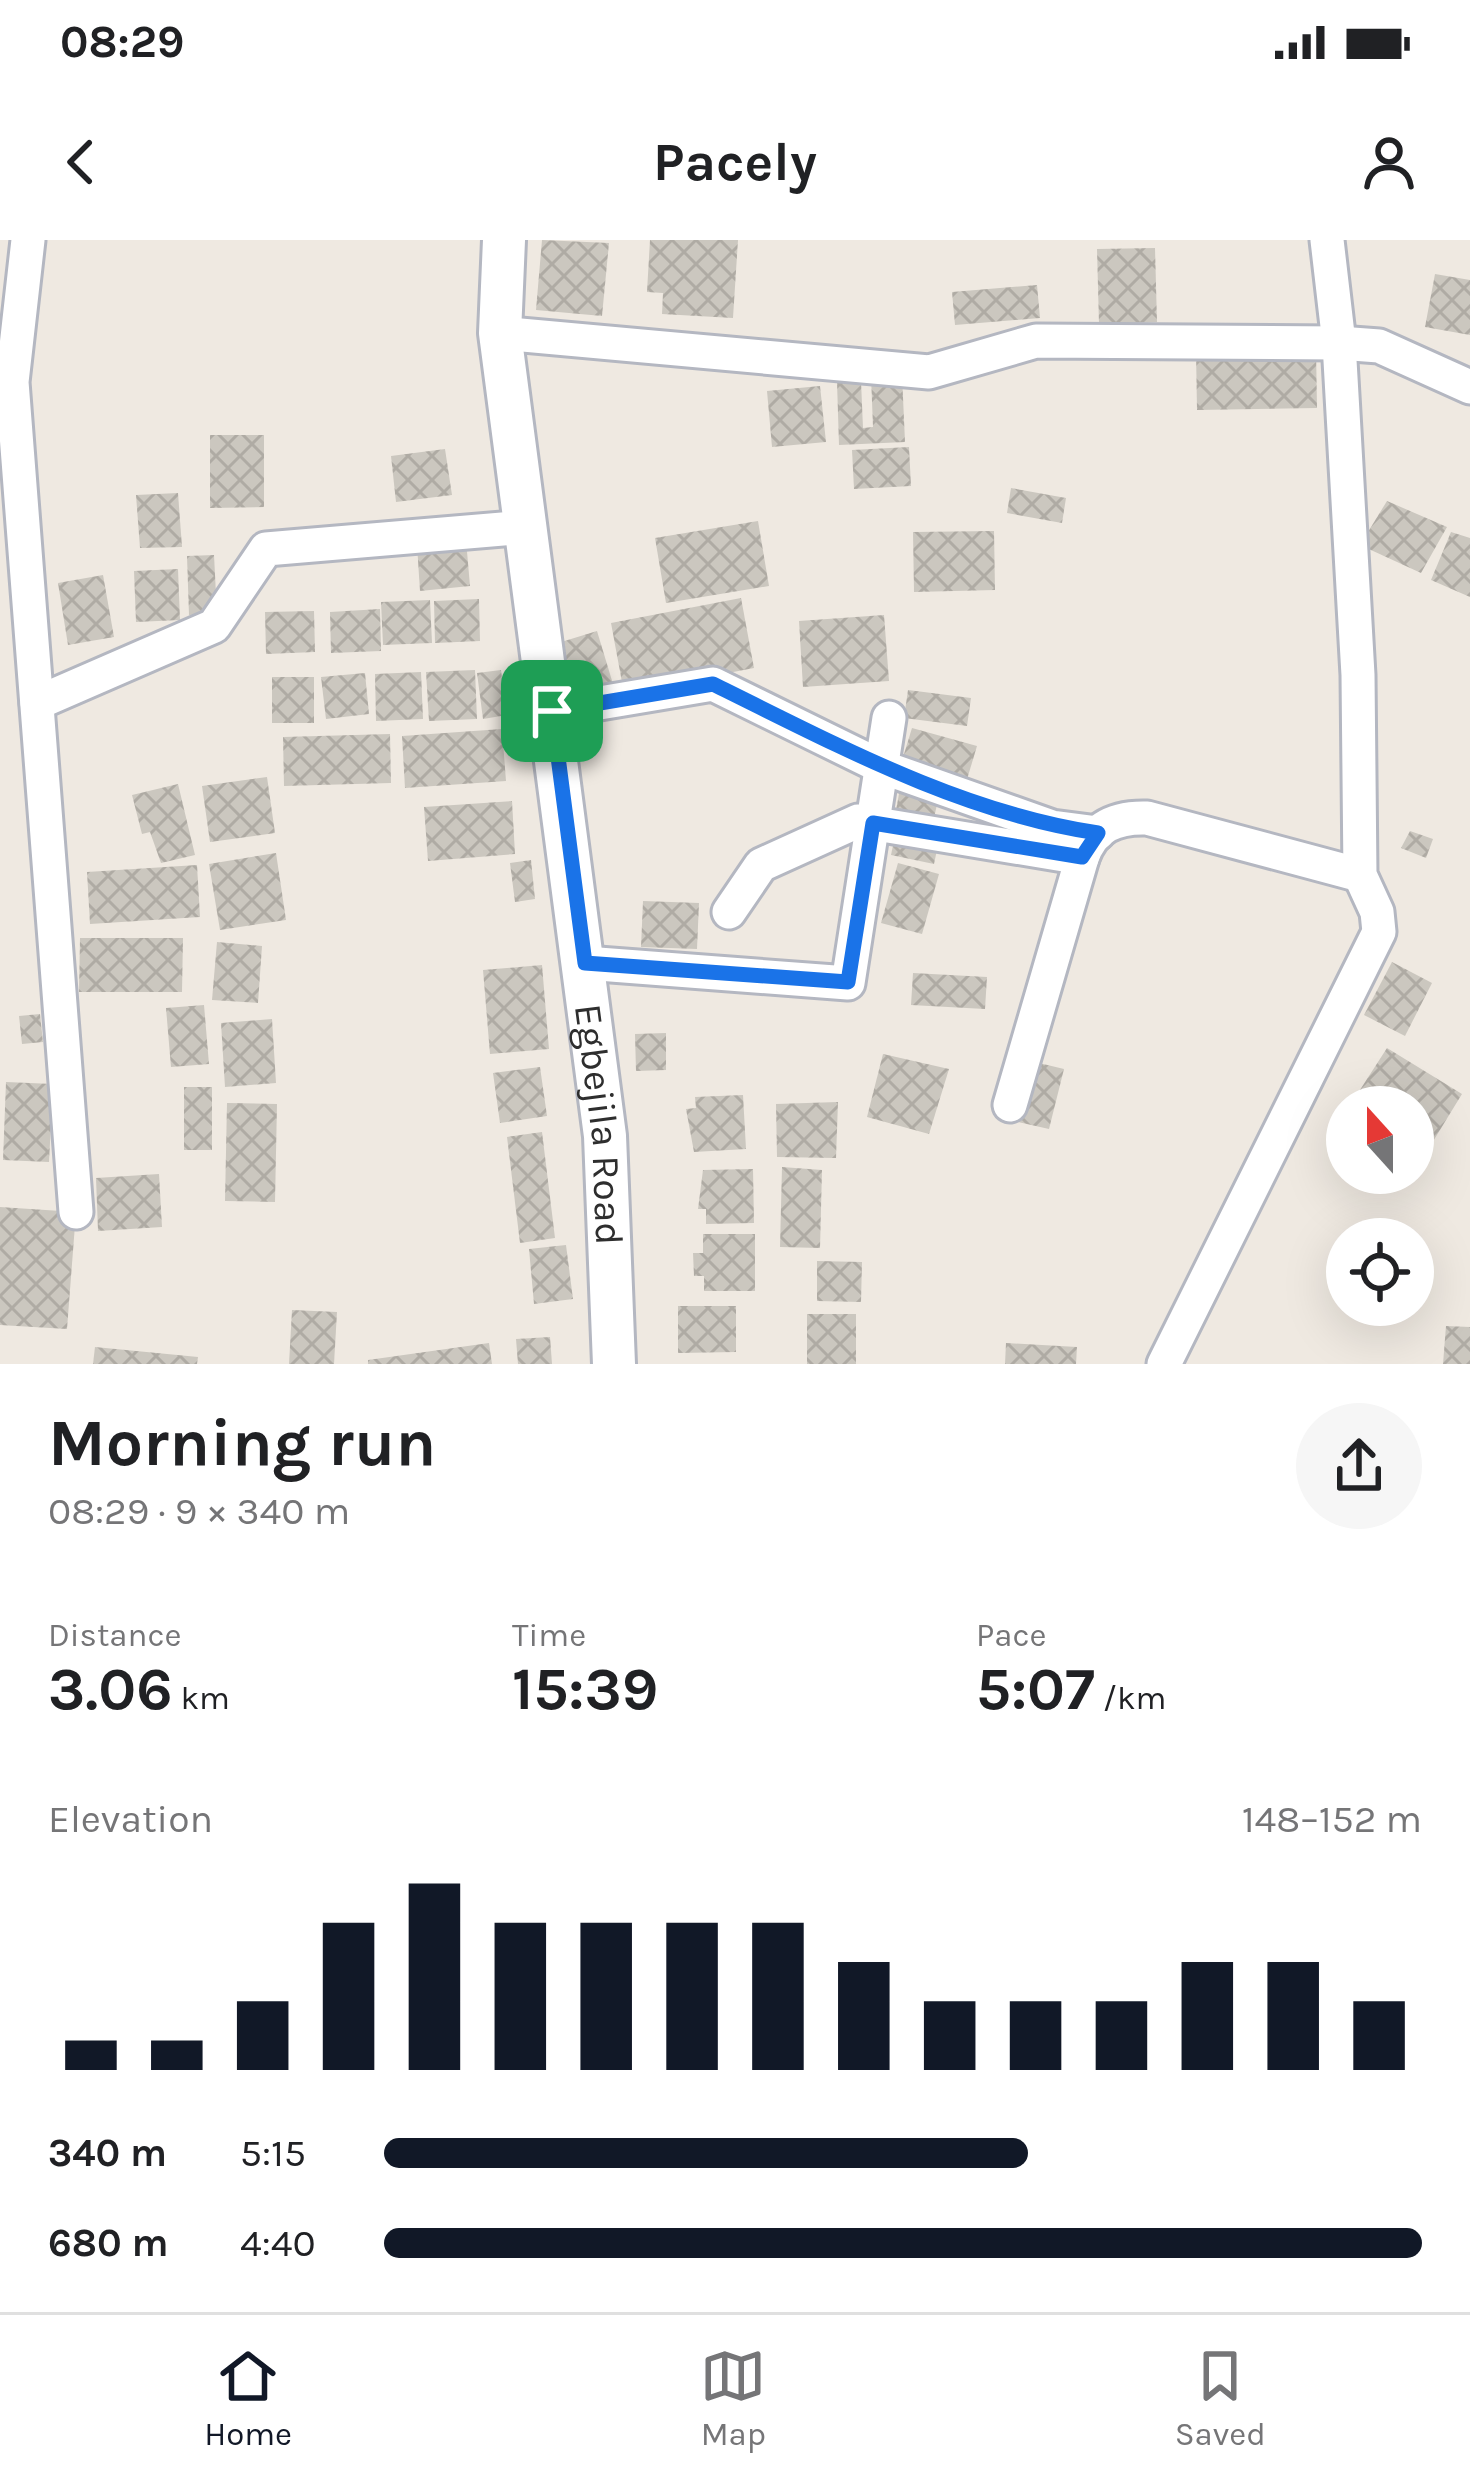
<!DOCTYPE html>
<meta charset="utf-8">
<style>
:root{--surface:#fff;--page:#f6f6f6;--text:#202124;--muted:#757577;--line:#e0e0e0;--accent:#111827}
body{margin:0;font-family:Karla,sans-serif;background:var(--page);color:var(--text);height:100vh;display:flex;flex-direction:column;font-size:45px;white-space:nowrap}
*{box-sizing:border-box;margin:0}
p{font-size:39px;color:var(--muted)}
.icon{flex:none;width:66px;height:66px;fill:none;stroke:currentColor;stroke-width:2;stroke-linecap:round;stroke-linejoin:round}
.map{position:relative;height:1124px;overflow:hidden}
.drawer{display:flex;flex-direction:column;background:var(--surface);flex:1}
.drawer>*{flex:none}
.needle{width:78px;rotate:339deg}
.controls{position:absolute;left:1326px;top:846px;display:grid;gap:24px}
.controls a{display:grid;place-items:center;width:108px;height:108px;border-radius:50%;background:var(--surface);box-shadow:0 12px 48px #0002;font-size:60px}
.pin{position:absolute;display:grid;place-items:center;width:102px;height:102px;color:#fff;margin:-51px;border-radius:24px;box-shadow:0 6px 18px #0006}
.round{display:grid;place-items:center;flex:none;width:126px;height:126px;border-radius:63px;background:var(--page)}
.headline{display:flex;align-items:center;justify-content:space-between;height:204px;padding:0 48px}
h1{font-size:66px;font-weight:700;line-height:90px}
.figures{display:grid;grid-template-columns:repeat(3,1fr);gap:18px;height:204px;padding:12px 48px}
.figures div{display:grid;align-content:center}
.figures b{font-size:60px;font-weight:700}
.figures small{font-size:33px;font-weight:400}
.figures p{font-size:33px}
.chart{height:336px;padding:24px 48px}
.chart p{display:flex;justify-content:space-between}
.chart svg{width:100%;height:216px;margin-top:12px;stroke:var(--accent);stroke-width:6}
ul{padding:0 48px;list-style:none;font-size:39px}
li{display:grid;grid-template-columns:192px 144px 1fr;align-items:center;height:90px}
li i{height:30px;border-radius:15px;background:var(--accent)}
.status{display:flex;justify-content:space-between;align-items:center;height:84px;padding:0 60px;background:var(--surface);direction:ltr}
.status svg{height:33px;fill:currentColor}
header{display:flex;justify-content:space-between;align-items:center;height:156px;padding:0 48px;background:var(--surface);font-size:54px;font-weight:700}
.dock{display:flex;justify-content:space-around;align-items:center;height:168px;border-top:3px solid var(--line);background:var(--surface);font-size:33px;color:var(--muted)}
.dock a{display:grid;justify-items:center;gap:6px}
.dock .on{color:var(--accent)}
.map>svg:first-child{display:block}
.building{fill:url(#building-cross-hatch)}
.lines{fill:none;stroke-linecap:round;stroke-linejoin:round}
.minor-casing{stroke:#b4b7c1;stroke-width:39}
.tertiary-casing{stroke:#b4b7c1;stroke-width:48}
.minor{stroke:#fff;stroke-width:33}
.tertiary{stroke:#fff;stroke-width:42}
.route-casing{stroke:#fff;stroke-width:24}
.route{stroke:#1a73e8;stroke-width:15}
.labels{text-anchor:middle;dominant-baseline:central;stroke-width:9;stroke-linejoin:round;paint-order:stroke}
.street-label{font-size:39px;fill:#2e2e2e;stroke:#fff}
</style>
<div class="status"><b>08:29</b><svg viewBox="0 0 49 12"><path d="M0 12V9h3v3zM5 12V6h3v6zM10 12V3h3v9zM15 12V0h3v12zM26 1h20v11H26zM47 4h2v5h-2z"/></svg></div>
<header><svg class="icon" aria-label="back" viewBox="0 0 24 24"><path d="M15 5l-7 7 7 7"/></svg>Pacely<svg class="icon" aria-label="person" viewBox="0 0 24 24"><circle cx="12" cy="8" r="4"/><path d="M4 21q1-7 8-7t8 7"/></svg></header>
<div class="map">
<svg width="1470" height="1124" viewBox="0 0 1470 1124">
<defs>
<pattern id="building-cross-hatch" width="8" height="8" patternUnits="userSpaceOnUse" patternTransform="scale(3)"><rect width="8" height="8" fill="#cbc7bf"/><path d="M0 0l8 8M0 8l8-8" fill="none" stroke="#afaba4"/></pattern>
</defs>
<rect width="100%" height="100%" fill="#efe9e1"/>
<g class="building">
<path d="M542,0l67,3 -7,73 -66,-6z"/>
<path d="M650,0h88l-5,78 -71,-4 1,-21 -16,-1z"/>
<path d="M1155,8l2,74 -58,2 -2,-75z"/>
<path d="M1435,34l35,6v55l-45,-8z"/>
<path d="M1037,45l3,33 -85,7 -3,-33z"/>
<path d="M1316,109l1,59 -120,2 -1,-59z"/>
<path d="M902,135l3,67 -66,3 -2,-63 24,-1 2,47 10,-1 -2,-51z"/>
<path d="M820,146l6,56 -54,5 -5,-56z"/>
<path d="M210,195h54v72l-54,1z"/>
<path d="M909,207l2,39 -57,3 -2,-39z"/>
<path d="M445,209l7,46 -56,7 -5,-46z"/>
<path d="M1011,248l55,10 -4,25 -55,-10z"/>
<path d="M178,253l4,54 -42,1 -4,-53z"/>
<path d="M1387,261l60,26 -26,46 -61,-28z"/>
<path d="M758,281l11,65 -103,17 -11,-65z"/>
<path d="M994,291l1,59 -81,2 -1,-60z"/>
<path d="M1451,292l19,6v59l-39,-17z"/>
<path d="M466,300l4,46 -50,5 -3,-46z"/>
<path d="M214,315l3,59 -28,1 -2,-59z"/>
<path d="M178,329l2,51 -44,2 -2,-51z"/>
<path d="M103,335l11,62 -46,8 -10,-62z"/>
<path d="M741,358l13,70 -130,25 -13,-70z"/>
<path d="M479,359l1,42 -45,2 -1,-42z"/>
<path d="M430,360l2,43 -49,2 -2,-43z"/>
<path d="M380,369l1,42 -50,2 -1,-41z"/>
<path d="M314,371l1,41 -49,2 -1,-42z"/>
<path d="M884,375l5,66 -86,6 -4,-66z"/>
<path d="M597,391l16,53 -39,12 -16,-53z"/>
<path d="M475,430l2,49 -48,2 -3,-49z"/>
<path d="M501,430l6,45 -24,4 -6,-46z"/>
<path d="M421,432l2,47 -47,2 -1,-47z"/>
<path d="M365,433l4,41 -43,5 -5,-42z"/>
<rect x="272" y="437" width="42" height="46"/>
<path d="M908,450l63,8 -4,28 -63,-8z"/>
<path d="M912,488l65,18 -12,40 -65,-19z"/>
<path d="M502,489l4,52 -101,7 -3,-52z"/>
<path d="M390,494l1,49 -107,3 -1,-49z"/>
<path d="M267,537l8,56 -65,9 -8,-56z"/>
<path d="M901,543l39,8 -6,27 -38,-8z"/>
<path d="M178,544l17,71 -34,8 -11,-31 -8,2 -10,-39z"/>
<path d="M512,561l3,53 -87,7 -4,-54z"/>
<path d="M1410,591l23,8 -7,19 -25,-10z"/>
<path d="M895,596l43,9 -4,19 -43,-9z"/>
<path d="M276,613l10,67 -66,10 -11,-66z"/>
<path d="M531,620l4,39 -20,3 -5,-39z"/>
<path d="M898,623l41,11 -17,60 -41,-11z"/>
<path d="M197,625l3,52 -110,7 -3,-52z"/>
<path d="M643,661l56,2 -2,46 -56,-2z"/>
<path d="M80,698h103l-1,54h-103z"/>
<path d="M217,702l45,4 -4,57 -46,-3z"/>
<path d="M1392,722l40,21 -27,53 -41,-21z"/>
<path d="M542,725l7,84 -59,5 -7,-84z"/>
<path d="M913,733l74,4 -2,32 -74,-4z"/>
<path d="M204,765l5,59 -38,3 -5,-59z"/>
<path d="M40,774l3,28 -21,2 -3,-28z"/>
<path d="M272,779l4,64 -51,4 -4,-64z"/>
<path d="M666,793v37l-30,1 -1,-37z"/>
<path d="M1387,808l75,46 -38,62 -11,-7v-42h-64z"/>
<path d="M883,814l66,15 -20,65 -62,-17z"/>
<path d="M1035,822l29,7 -15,60 -31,-7z"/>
<path d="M540,827l7,49 -47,7 -7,-50z"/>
<path d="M6,842l47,2 -4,78 -46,-2z"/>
<rect x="184" y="847" width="28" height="63"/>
<path d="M743,855l3,54 -52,3 -8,-43 10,-1 -1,-11z"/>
<path d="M838,862l-2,56 -59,-1 -1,-53z"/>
<path d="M227,863l50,1 -2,98 -50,-1z"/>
<path d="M542,892l13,106 -35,5 -13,-106z"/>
<path d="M782,927l40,3 -2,78 -40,-1z"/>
<path d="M753,929l1,54 -48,1v-15h-8l5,-39z"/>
<path d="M159,934l3,53 -64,4 -2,-53z"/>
<path d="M0,967l76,5 -9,117 -67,-4z"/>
<path d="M703,994h52v57h-51v-15h-10l-1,-23h10z"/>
<path d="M566,1005l7,54 -39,5 -5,-55z"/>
<path d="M817,1021l45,1 -1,40 -44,-1z"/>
<path d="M678,1066h58v46l-58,1z"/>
<path d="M292,1070l45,2 -3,52h-45z"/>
<rect x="807" y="1074" width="49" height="50"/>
<path d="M1446,1086l24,1v37h-27z"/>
<path d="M550,1097l2,27h-34l-2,-25z"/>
<path d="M489,1103l3,21h-124v-4z"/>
<path d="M1006,1103l71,4 -1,17h-71z"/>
<path d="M95,1107l103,10 -1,7h-104z"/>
</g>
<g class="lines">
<defs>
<g id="minor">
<path d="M28,0l-16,142 64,830"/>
<path d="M500,93l429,39 107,-31 303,2 40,3 91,41"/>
<path d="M37,463l177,-77 52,-77 261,-22"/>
<path d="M552,471l161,-27 169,83 170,60 46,6"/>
<path d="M729,672l32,-47 97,-44 224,37"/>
<path d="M585,723l263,20 41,-265"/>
<path d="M1010,865l72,-247c11,-32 34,-41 65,-40l213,57"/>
<path d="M1164,1124l215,-432 -2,-20 -17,-37 -2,-200 -19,-332 -12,-103"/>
</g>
<g id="tertiary">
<path id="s1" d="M504,0l-4,93 105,803 9,228"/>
</g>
</defs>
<use href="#minor" class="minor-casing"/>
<use href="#tertiary" class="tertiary-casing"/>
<use href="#minor" class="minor"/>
<use href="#tertiary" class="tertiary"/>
</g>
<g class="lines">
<defs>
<path id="route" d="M713,444c122,60 249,129 385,149l-16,24 -209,-34 -25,159 -263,-19 -33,-252z"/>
</defs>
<use href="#route" class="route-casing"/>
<use href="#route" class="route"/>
</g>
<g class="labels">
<g class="street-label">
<text stroke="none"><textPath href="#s1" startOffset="891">Egbejila Road</textPath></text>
</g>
</g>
</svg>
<div class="controls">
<a><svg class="needle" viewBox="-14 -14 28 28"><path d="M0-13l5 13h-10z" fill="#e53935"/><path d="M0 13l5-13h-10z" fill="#757577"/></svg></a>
<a><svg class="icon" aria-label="locate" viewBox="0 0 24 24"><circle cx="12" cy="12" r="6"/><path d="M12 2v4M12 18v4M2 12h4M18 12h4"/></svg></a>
</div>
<div class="pin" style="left:552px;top:471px;background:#1e9e55"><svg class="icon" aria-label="arrive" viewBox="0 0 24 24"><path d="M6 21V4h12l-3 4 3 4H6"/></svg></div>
</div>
<section class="drawer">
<div class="headline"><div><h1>Morning run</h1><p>08:29 · 9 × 340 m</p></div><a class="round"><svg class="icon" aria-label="share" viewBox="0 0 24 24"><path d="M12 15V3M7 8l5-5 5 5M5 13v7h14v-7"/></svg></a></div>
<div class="figures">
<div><p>Distance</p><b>3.06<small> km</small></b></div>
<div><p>Time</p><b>15:39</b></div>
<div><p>Pace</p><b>5:07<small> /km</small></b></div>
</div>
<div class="chart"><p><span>Elevation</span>148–152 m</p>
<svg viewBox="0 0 160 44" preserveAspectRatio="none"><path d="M5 44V38M15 44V38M25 44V30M35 44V14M45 44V6M55 44V14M65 44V14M75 44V14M85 44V14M95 44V22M105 44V30M115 44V30M125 44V30M135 44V22M145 44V22M155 44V30"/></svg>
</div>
<ul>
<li><b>340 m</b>5:15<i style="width:62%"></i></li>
<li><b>680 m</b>4:40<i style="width:100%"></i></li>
</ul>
</section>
<nav class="dock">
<a class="on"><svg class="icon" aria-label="home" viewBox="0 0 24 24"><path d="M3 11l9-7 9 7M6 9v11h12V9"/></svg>Home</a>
<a><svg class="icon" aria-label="map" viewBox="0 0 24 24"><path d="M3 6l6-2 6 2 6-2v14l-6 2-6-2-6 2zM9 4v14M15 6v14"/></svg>Map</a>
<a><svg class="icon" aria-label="saved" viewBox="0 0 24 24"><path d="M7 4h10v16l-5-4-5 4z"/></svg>Saved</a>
</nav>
